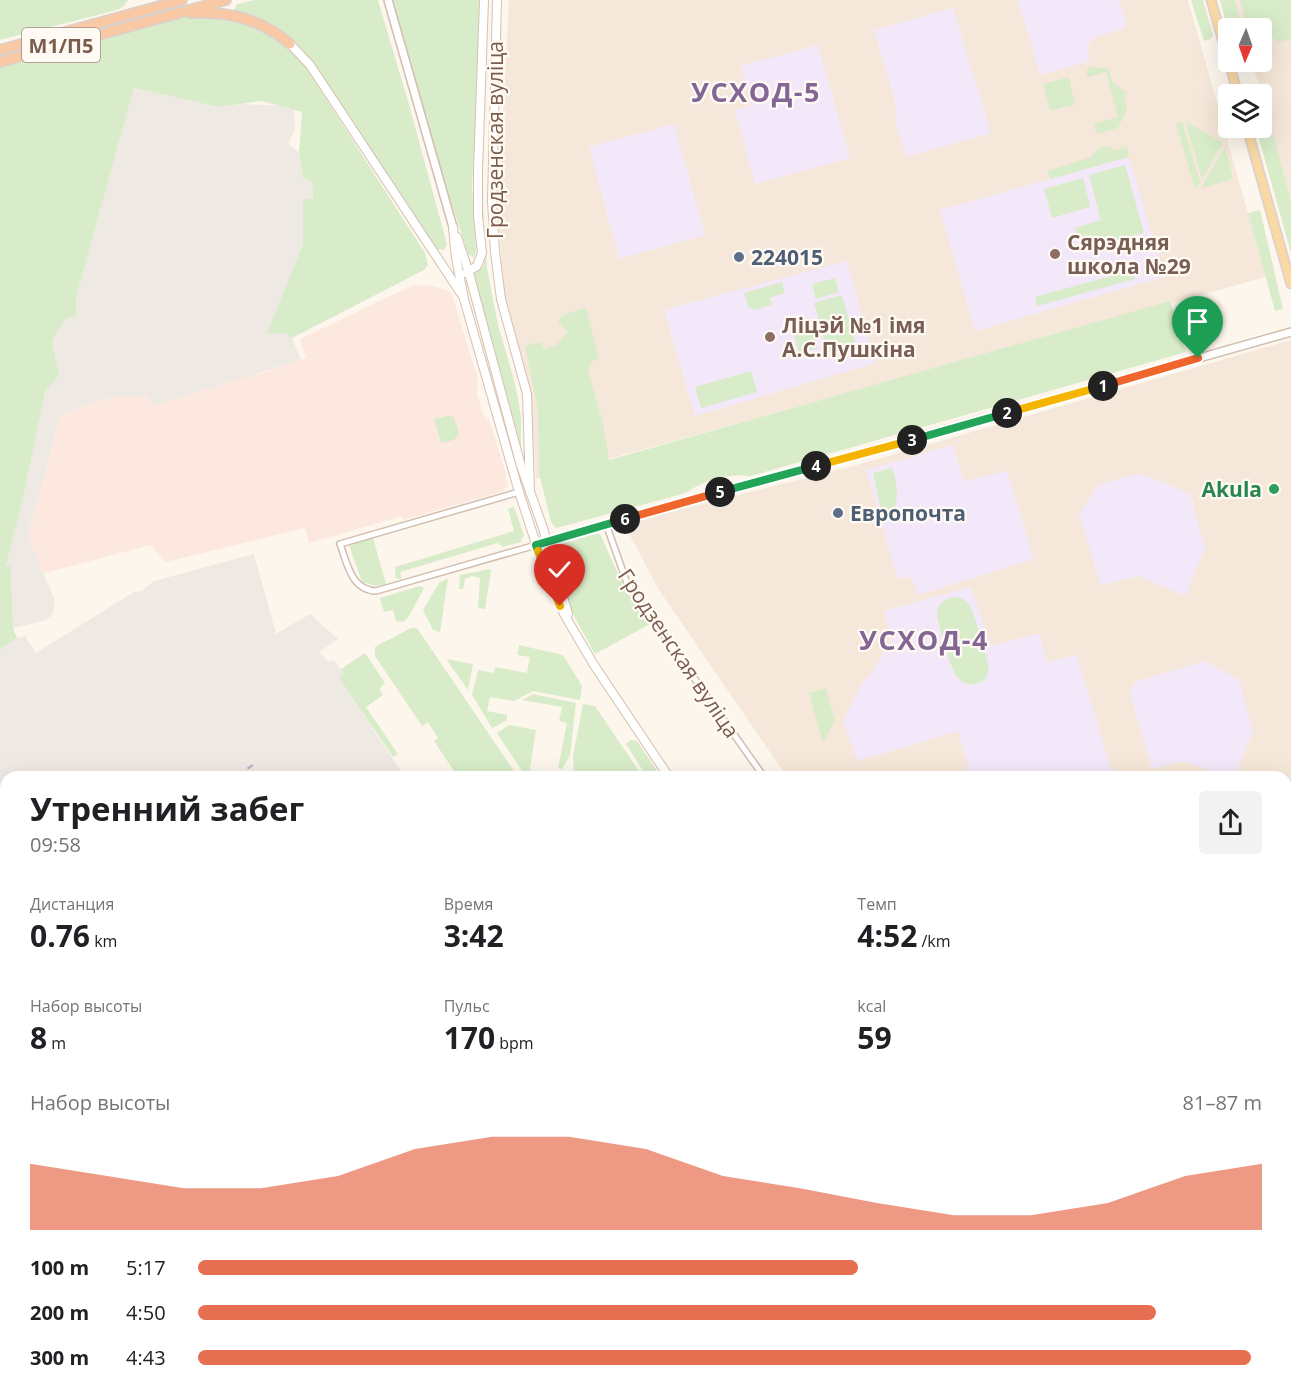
<!DOCTYPE html>
<html lang="ru">
<meta charset="utf-8">
<style>
:root{--surface:#fff;--page:#f2f2f2;--text:#202124;--muted:#757577;--accent:#e76f51}
body{margin:0;font-family:"Open Sans",sans-serif;background:var(--page);color:var(--text);height:100vh;display:flex;flex-direction:column;font-size:22px;white-space:nowrap}
*{box-sizing:border-box;margin:0}
p{font-size:20px;color:var(--muted)}
.icon{flex:none;width:33px;height:33px;fill:none;stroke:currentColor;stroke-width:2;stroke-linecap:round;stroke-linejoin:round}
.map{position:relative;flex:1;overflow:hidden}
.side{position:absolute;left:0px;top:771px;width:1292px;height:622px;display:flex;flex-direction:column;background:var(--surface);border-radius:18px 18px 0 0;box-shadow:0 6px 24px #0002}
.side>*{flex:none}
.needle{width:39px;rotate:182deg}
.controls{position:absolute;left:1218px;top:18px;display:grid;gap:12px}
.controls a{display:grid;place-items:center;width:54px;height:54px;border-radius:6px;background:var(--surface);box-shadow:0 6px 24px #0002;font-size:30px}
.pin{position:absolute;display:grid;place-items:center;width:51px;height:51px;color:#fff;margin:-62px -26px;border-radius:50% 50% 50% 0;rotate:-45deg;box-shadow:0 0 6px #0007}
.pin .icon{rotate:45deg}
.km{position:absolute;width:30px;height:30px;margin:-15px;border-radius:50%;background:#222;color:#fff;font-size:16px;line-height:30px;text-align:center}
.round{display:grid;place-items:center;flex:none;width:63px;height:63px;border-radius:6px;background:var(--page)}
.overview{display:flex;align-items:center;justify-content:space-between;height:102px;padding:0 30px}
h1{font-size:33px;font-weight:700;line-height:45px}
.figures{display:grid;grid-template-columns:repeat(3,1fr);gap:9px;height:102px;padding:6px 30px}
.figures div{display:grid;align-content:center}
.figures b{font-size:30px;font-weight:700}
.figures small{font-size:16px;font-weight:400}
.figures p{font-size:16px}
.chart{height:168px;padding:12px 30px}
.chart p{display:flex;justify-content:space-between}
.chart svg{width:100%;height:108px;margin-top:6px;fill:var(--accent);opacity:.7}
ul{padding:0 30px;list-style:none;font-size:20px}
li{display:grid;grid-template-columns:96px 72px 1fr;align-items:center;height:45px}
li i{height:15px;border-radius:8px;background:var(--accent)}
.map>svg:first-child{display:block}
.residential{fill:#f5e8da}
.commercial{fill:#fde8e0}
.industrial{fill:#efe9e4}
.education{fill:#f3e8fa}
.green{fill:#d8ecc9}
.lines{fill:none;stroke-linecap:round;stroke-linejoin:round}
.minor-casing{stroke:#d1beb0;stroke-width:8}
.tertiary-casing{stroke:#d1beb0;stroke-width:10}
.secondary-casing{stroke:#d6c0b0;stroke-width:10}
.primary-casing{stroke:#dad1cd;stroke-width:11}
.trunk-casing{stroke:#dad1cd;stroke-width:12}
.minor{stroke:#fff;stroke-width:5}
.tertiary{stroke:#fff;stroke-width:7}
.secondary{stroke:#fff;stroke-width:8}
.primary{stroke:#fbd9a5;stroke-width:8}
.trunk{stroke:#f9c8a4;stroke-width:9}
.rail{stroke:#b9a8c9;stroke-width:2;stroke-dasharray:9 6;stroke-linecap:butt}
.split-1-casing{stroke:#fff;stroke-width:12}
.split-2-casing{stroke:#fff;stroke-width:12}
.split-3-casing{stroke:#fff;stroke-width:12}
.split-4-casing{stroke:#fff;stroke-width:12}
.split-5-casing{stroke:#fff;stroke-width:12}
.split-6-casing{stroke:#fff;stroke-width:12}
.split-7-casing{stroke:#fff;stroke-width:12}
.split-8-casing{stroke:#fff;stroke-width:12}
.split-1{stroke:#f0652b;stroke-width:8}
.split-2{stroke:#f5b400;stroke-width:8}
.split-3{stroke:#22a559;stroke-width:8}
.split-4{stroke:#f5b400;stroke-width:8}
.split-5{stroke:#22a559;stroke-width:8}
.split-6{stroke:#f0652b;stroke-width:8}
.split-7{stroke:#22a559;stroke-width:8}
.split-8{stroke:#f5b400;stroke-width:8}
.education-dot{fill:#8d6e63;stroke:#fffaf3;stroke-width:2}
.service-dot{fill:#5c6f8a;stroke:#fffaf3;stroke-width:2}
.leisure-dot{fill:#2e9e5b;stroke:#fffaf3;stroke-width:2}
.labels{text-anchor:middle;dominant-baseline:central;stroke-width:4.5;stroke-linejoin:round;paint-order:stroke}
.shield{fill:#fffaf3;stroke:#a28b7f;stroke-width:1.5}
.shield-label{font-size:20px;font-weight:bold;fill:#7a5c4d}
.street-label{font-size:21px;fill:#7a5c4d;stroke:#fffaf3}
.education-label{font-size:21px;font-weight:bold;fill:#785e54;stroke:#fffaf3;text-anchor:start}
.service-label{font-size:21px;font-weight:bold;fill:#4e5e75;stroke:#fffaf3;text-anchor:start}
.leisure-label{font-size:21px;font-weight:bold;fill:#27864d;stroke:#fffaf3;text-anchor:end}
.district-label{font-size:27px;font-weight:bold;letter-spacing:1.5px;fill:#846695;stroke:#fffaf3}
</style>
<div class="map">
<svg width="1291" height="1393" viewBox="0 0 1291 1393">
<rect width="100%" height="100%" fill="#fdf6ec"/>
<g class="residential">
<path d="M509,0h679l78,277 -730,202 -5,-80 -26,-98 -7,-87z"/>
<path d="M1235,0h56v200l-39,-138h10v-34h-19z"/>
<path d="M1291,340v526l-5,2v-91h-499l-128,-187 -35,-66 233,-59z"/>
</g>
<path class="commercial" d="M413,285l21,1 17,6 27,87 -1,14 6,21 6,6 18,57h-2l3,10 -4,1 1,3 -102,29 -1,-4 -93,27 -4,-15 -139,34 -16,-17 -108,29 -14,-38 33,-122 51,-17 35,-1 115,-23 44,-15 -6,-19z"/>
<g class="industrial">
<path d="M134,88l85,19 25,-3 37,2 13,3 1,20 -7,15 11,8 4,25 9,5 1,17 -10,2v43l-35,89h18l6,5 9,22 -149,46 -5,-10 -35,1 -51,17 -33,122 27,65 -1,6 -2,8 -8,6 -31,7 -2,-60 -5,-3 17,-66 22,-107 14,-17 -7,-34 13,-22 12,-3 -1,-18z"/>
<path d="M254,554l22,80 34,-20 28,25 -19,13 10,10 5,-2 10,14 -5,4 66,99h-399l-1,506 -5,-7v-627l17,-11 8,-2 11,17 98,-61 8,-1 12,-10z"/>
<path d="M1291,1112v269h-5v-267z"/>
<path d="M0,1282l6,4v102h156l4,5h-166z"/>
<path d="M381,1388h410l3,5h-419z"/>
<path d="M1047,1388h215l-20,5h-191z"/>
</g>
<g class="education">
<path d="M1018,0h101l7,24 -3,5 -31,9 -4,8 2,15 -50,14z"/>
<path d="M953,8l38,125 -85,24 -9,-29 -2,-27 -21,-71z"/>
<path d="M818,45l32,113 -95,26 -20,-74 16,-5 -10,-39z"/>
<path d="M674,124l31,111 -86,24 -30,-112z"/>
<path d="M1129,157l35,120 -189,54 -35,-121z"/>
<path d="M847,261l28,102 -180,53 -31,-106z"/>
<path d="M953,445l11,36 43,-10 27,88 -116,36 -4,-12 -7,-7 -9,3 -32,-109z"/>
<path d="M1140,473l50,21 15,55 -20,47 -46,-20 -38,9 -22,-70 19,-30z"/>
<path d="M971,587l20,59 48,-13 8,29 30,-7 36,122h-142l-13,-46 -101,30 -14,-40 22,-43 4,-1 23,-38 -8,-28z"/>
<path d="M1206,661l33,19 14,51 -19,46h-10l-40,-16 -32,8 -22,-75 5,-12z"/>
</g>
<g class="green">
<path d="M0,0h128l-4,6 -7,4 -117,30z"/>
<path d="M255,0h123l32,108 37,136 -3,6 -7,-1 -135,-200 -26,-21 -42,-18 3,-6z"/>
<path d="M391,0h88v48l-7,138 4,65 -2,7 -6,-4 -44,-137z"/>
<path d="M1191,0h12l10,35 -2,4 -7,2z"/>
<path d="M1220,0h15l8,28h-15v3z"/>
<path d="M1240,0h51v39l-12,3 -10,-6 -7,2v-10h-14z"/>
<path d="M213,16l23,4 30,12 35,28 124,193 3,12 -4,5 -132,68 -6,-5h-19l36,-89v-44l10,-2 -1,-16 -9,-5 -4,-25 3,-40 -40,-11 -43,6 -85,-19 -58,210 1,18 -12,3 -13,22 7,34 -14,17 -22,107 -17,66 5,2 2,61 4,10 -17,11v-583l179,-49z"/>
<path d="M1089,67l19,1 5,15 15,11h-4l3,15 -9,19 -21,6 -3,-10 24,-7 -12,-45 -18,5 -2,-5z"/>
<path d="M1069,77l6,27 -25,7 -7,-27z"/>
<path d="M1262,114l6,2 23,84v53l-35,-125h6z"/>
<path d="M1185,121l38,22 -21,36z"/>
<path d="M1182,122l18,60 -5,7 -19,-65z"/>
<path d="M1111,146l2,5 14,-4 2,10 -79,22 -2,-8 43,-14 8,-9z"/>
<path d="M1225,147l8,32 -32,9z"/>
<path d="M1125,165l19,68 -63,17 -6,-22 26,-8 -12,-45z"/>
<path d="M481,176l6,92 11,57 15,51 5,22 3,19v47l-50,-187 12,-10 2,-11z"/>
<path d="M1083,178l7,29 -38,11 -8,-29z"/>
<path d="M1260,210l23,99 -8,2 -27,-98z"/>
<path d="M1132,270l3,9 -98,27 -2,-9z"/>
<path d="M835,278l4,14 -23,7 -4,-15z"/>
<path d="M782,282l3,11 -15,5 2,7 -18,5 -6,-4 -4,-13z"/>
<path d="M842,295l14,51 -28,7 -14,-50z"/>
<path d="M1170,301l16,51 -435,124c-25,-2 -44,2 -65,17l-130,35 -5,-6 -12,-49 -1,-64 -13,-63 16,-4 3,7 12,-4 12,-13 -10,-10 5,-7 23,-7 13,51 -7,2 -4,9 15,54 6,36z"/>
<path d="M810,318l8,30 -19,5 -8,-30z"/>
<path d="M751,371l6,21 -56,16 -6,-21z"/>
<path d="M447,416l7,1 5,17 -5,6 -13,3 -7,-24z"/>
<path d="M892,468c6,15 10,46 -9,52l-10,-47z"/>
<path d="M514,507l10,28 -3,7 -18,5 -5,-4 -98,29 2,8 -6,-2 -1,-11 119,-36 -6,-22z"/>
<path d="M592,532l8,2 25,55 25,35 -55,30 -21,-38 -23,-66 4,-6z"/>
<path d="M373,538l13,46 -10,2 -14,-4 -13,-37z"/>
<path d="M490,569l1,2 -6,38 -7,-1 2,-30 -8,-2 -7,3 -2,10h-4l1,-14z"/>
<path d="M448,578l-8,54 -7,-2 -10,-20 16,-27z"/>
<path d="M420,586l4,2 -15,28 -6,6 -7,-1 -3,-11 -9,2 -4,-14z"/>
<path d="M953,597c6,0 12,2 16,7 4,6 21,60 20,66 -2,15 -21,19 -31,8 -8,-8 -17,-48 -21,-61 0,-11 5,-18 16,-20z"/>
<path d="M411,628h6l101,149h-60l-24,-36 4,-3 -10,-16 -6,4 -47,-70v-9z"/>
<path d="M519,645l44,10 19,31 -2,14 -47,-9 -19,10 -24,-4 -3,14 20,4v5l-15,8 -20,-33 6,-25 16,3 1,-6 32,6 3,-16 -13,-2z"/>
<path d="M365,653l20,30 -6,6 4,6 -17,12 32,47 -5,3 -54,-79 5,-4 -3,-5z"/>
<path d="M446,659l27,5 -5,26z"/>
<path d="M826,688l9,33 -12,22 -14,-50z"/>
<path d="M533,694l43,9 -6,52 -8,14 -4,-1 9,-45 -8,-2 3,-14 -40,-7z"/>
<path d="M583,704l12,2 43,64 -1,7h-48l-15,-3 -1,-18z"/>
<path d="M509,725l27,5 -6,38 5,9h-9l-29,-44z"/>
<path d="M631,740l6,1 24,36h-14l-21,-33z"/>
<path d="M165,1388h178l4,5h-178z"/>
</g>
<g class="lines">
<defs>
<g id="minor">
<path d="M519,492l-179,52c7,19 11,46 36,47l160,-46"/>
<path d="M606,524l21,59 137,194"/>
</g>
<g id="tertiary">
<path d="M388,0l65,227"/>
<path d="M536,545l755,-213"/>
</g>
<g id="secondary">
<path d="M497,0l-5,201 3,51 6,47 26,95 3,98"/>
<path d="M290,44l20,21 152,230"/>
<path d="M453,227l3,31 8,41 55,193 22,67 23,55 30,51 75,112"/>
<path d="M457,237l12,36 52,193 22,62 25,86"/>
<path d="M466,273l11,-7 5,-13 -4,-37v-46l6,-170"/>
<path d="M1286,890l5,-1"/>
<path d="M1286,1054l5,-1"/>
<path d="M1286,1071l5,-2"/>
<path d="M1031,1388l3,5"/>
</g>
<g id="primary">
<path d="M1211,0l27,94"/>
<path d="M1247,128l44,156"/>
</g>
<g id="trunk">
<path d="M191,13c38,-2 70,6 99,31"/>
<path d="M0,50l182,-50"/>
<path d="M0,62l226,-62"/>
</g>
</defs>
<use href="#minor" class="minor-casing"/>
<use href="#tertiary" class="tertiary-casing"/>
<use href="#secondary" class="secondary-casing"/>
<use href="#primary" class="primary-casing"/>
<use href="#trunk" class="trunk-casing"/>
<use href="#minor" class="minor"/>
<use href="#tertiary" class="tertiary"/>
<use href="#secondary" class="secondary"/>
<use href="#primary" class="primary"/>
<use href="#trunk" class="trunk"/>
<g class="rail">
<path d="M235,777l18,-12"/>
<path d="M0,945l6,-8"/>
<path d="M0,958l6,-5"/>
<path d="M0,1053l6,-4"/>
</g>
</g>
<g class="lines">
<defs>
<path id="split-1" d="M1103,386l95,-28"/>
<path id="split-2" d="M1007,413l96,-27"/>
<path id="split-3" d="M912,440l95,-27"/>
<path id="split-4" d="M816,466l96,-26"/>
<path id="split-5" d="M720,492l96,-26"/>
<path id="split-6" d="M625,519l95,-27"/>
<path id="split-7" d="M538,551l-2,-6 89,-26"/>
<path id="split-8" d="M538,551l22,55"/>
</defs>
<use href="#split-1" class="split-1-casing"/>
<use href="#split-2" class="split-2-casing"/>
<use href="#split-3" class="split-3-casing"/>
<use href="#split-4" class="split-4-casing"/>
<use href="#split-5" class="split-5-casing"/>
<use href="#split-6" class="split-6-casing"/>
<use href="#split-7" class="split-7-casing"/>
<use href="#split-8" class="split-8-casing"/>
<use href="#split-1" class="split-1"/>
<use href="#split-2" class="split-2"/>
<use href="#split-3" class="split-3"/>
<use href="#split-4" class="split-4"/>
<use href="#split-5" class="split-5"/>
<use href="#split-6" class="split-6"/>
<use href="#split-7" class="split-7"/>
<use href="#split-8" class="split-8"/>
</g>
<g class="education-dot">
<circle cx="1055" cy="254" r="6"/>
<circle cx="770" cy="337" r="6"/>
</g>
<g class="service-dot">
<circle cx="739" cy="257" r="6"/>
<circle cx="838" cy="513" r="6"/>
</g>
<circle class="leisure-dot" cx="1274" cy="489" r="6"/>
<g class="labels">
<rect class="shield" x="22" y="28" width="78" height="34" rx="4.5"/>
<g class="shield-label">
<text x="61" y="45">М1/П5</text>
</g>
<g class="street-label">
<text transform="translate(495 140) rotate(-90)">Гродзенская вуліца</text>
<text transform="translate(679 653) rotate(56)">Гродзенская вуліца</text>
</g>
<g class="education-label">
<text x="1067" y="242">Сярэдняя<tspan x="1067" dy="24">школа №29</tspan></text>
<text x="782" y="325">Ліцэй №1 імя<tspan x="782" dy="24">А.С.Пушкіна</tspan></text>
</g>
<g class="service-label">
<text x="751" y="257">224015</text>
<text x="850" y="513">Европочта</text>
</g>
<g class="leisure-label">
<text x="1262" y="489">Akula</text>
</g>
<g class="district-label">
<text x="756" y="91">УСХОД-5</text>
<text x="924" y="639">УСХОД-4</text>
</g>
</g>
</svg>
<div class="controls">
<a><svg class="needle" viewBox="-14 -14 28 28"><path d="M0-13l5 13h-10z" fill="#e53935"/><path d="M0 13l5-13h-10z" fill="#757577"/></svg></a>
<a><svg class="icon" aria-label="layers" viewBox="0 0 24 24"><path d="M12 4l9 5-9 5-9-5zM3 14l9 5 9-5"/></svg></a>
</div>
<div class="pin" style="left:1198px;top:358px;background:#1e9e55"><svg class="icon" aria-label="arrive" viewBox="0 0 24 24"><path d="M6 21V4h12l-3 4 3 4H6"/></svg></div>
<div class="pin" style="left:560px;top:606px;background:#d93025"><svg class="icon" aria-label="check" viewBox="0 0 24 24"><path d="M5 12l5 5 9-10"/></svg></div>
<b class="km" style="left:1103px;top:386px">1</b>
<b class="km" style="left:1007px;top:413px">2</b>
<b class="km" style="left:912px;top:440px">3</b>
<b class="km" style="left:816px;top:466px">4</b>
<b class="km" style="left:720px;top:492px">5</b>
<b class="km" style="left:625px;top:519px">6</b>
<section class="side">
<div class="overview"><div><h1>Утренний забег</h1><p>09:58</p></div><a class="round"><svg class="icon" aria-label="share" viewBox="0 0 24 24"><path d="M12 15V3M7 8l5-5 5 5M5 13v7h14v-7"/></svg></a></div>
<div class="figures">
<div><p>Дистанция</p><b>0.76<small> km</small></b></div>
<div><p>Время</p><b>3:42</b></div>
<div><p>Темп</p><b>4:52<small> /km</small></b></div>
</div>
<div class="figures">
<div><p>Набор высоты</p><b>8<small> m</small></b></div>
<div><p>Пульс</p><b>170<small> bpm</small></b></div>
<div><p>kcal</p><b>59</b></div>
</div>
<div class="chart"><p><span>Набор высоты</span>81–87 m</p>
<svg viewBox="0 0 160 44" preserveAspectRatio="none"><path d="M0 44V17L10 22L20 27L30 27L40 22L50 11L60 6L70 6L80 11L90 22L100 27L110 33L120 38L130 38L140 33L150 22L160 17V44z"/></svg>
</div>
<ul>
<li><b>100 m</b>5:17<i style="width:62%"></i></li>
<li><b>200 m</b>4:50<i style="width:90%"></i></li>
<li><b>300 m</b>4:43<i style="width:99%"></i></li>
</ul>
</section>
</div>
